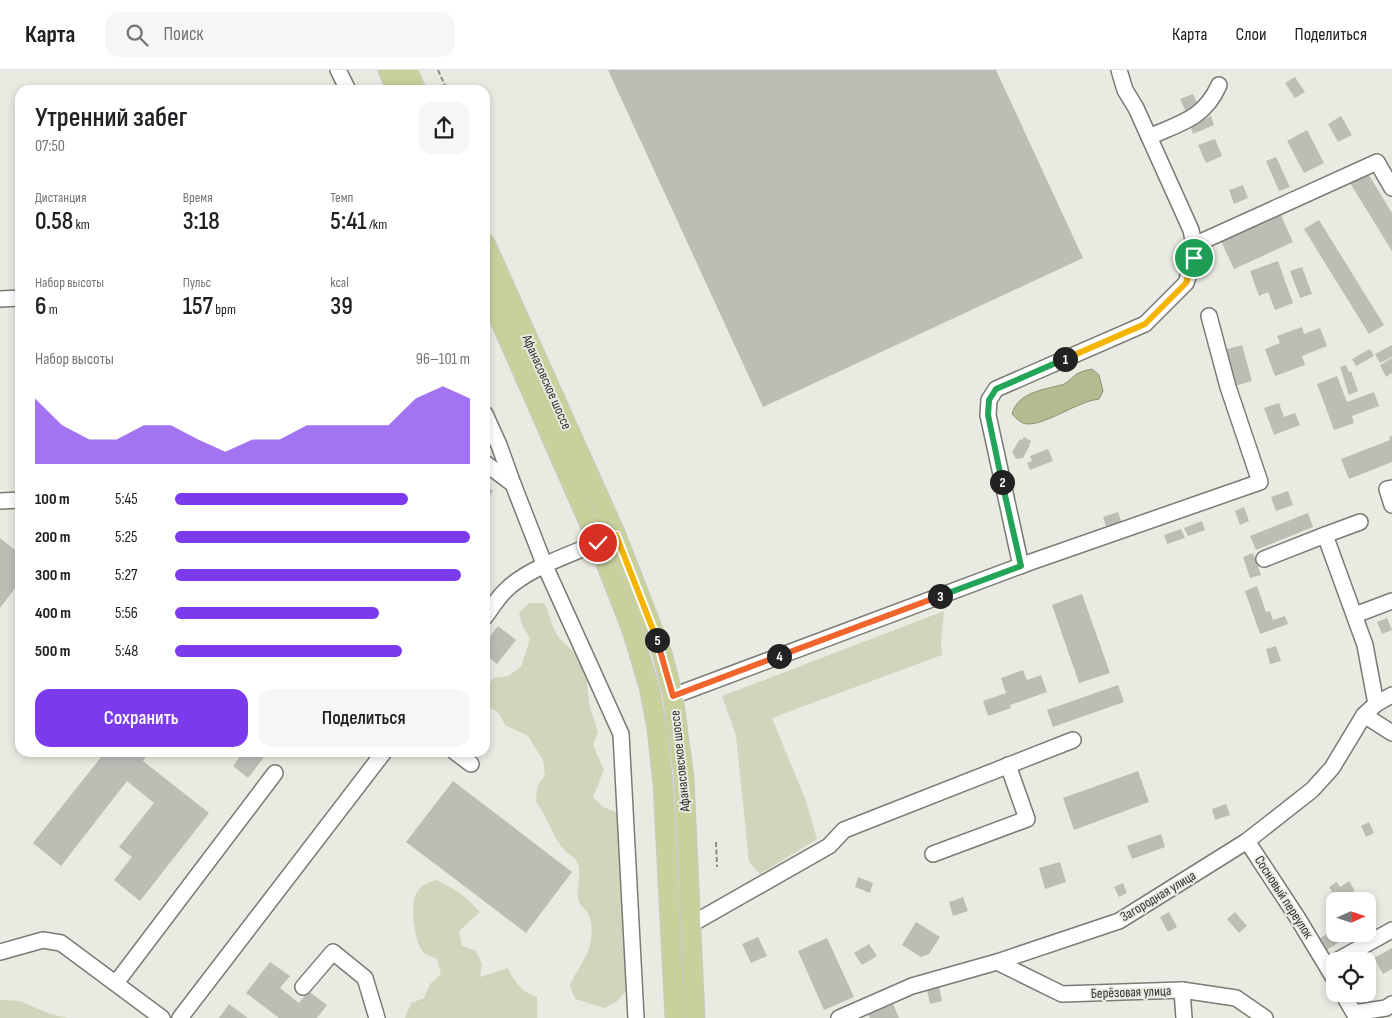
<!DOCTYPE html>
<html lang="ru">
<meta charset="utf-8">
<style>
:root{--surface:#fff;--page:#f6f6f6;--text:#202124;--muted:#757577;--line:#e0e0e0;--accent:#7c3aed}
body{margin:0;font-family:"Sofia Sans Condensed",sans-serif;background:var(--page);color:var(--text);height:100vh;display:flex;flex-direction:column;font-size:19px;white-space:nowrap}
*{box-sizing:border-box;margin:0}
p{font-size:16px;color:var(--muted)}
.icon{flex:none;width:28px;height:28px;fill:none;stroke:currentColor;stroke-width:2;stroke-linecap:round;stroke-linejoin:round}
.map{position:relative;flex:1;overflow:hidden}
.details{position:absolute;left:15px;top:15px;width:475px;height:672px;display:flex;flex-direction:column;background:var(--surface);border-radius:15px;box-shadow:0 2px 8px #0003}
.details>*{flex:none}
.needle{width:32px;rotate:87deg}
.buttons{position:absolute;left:1326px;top:822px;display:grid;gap:10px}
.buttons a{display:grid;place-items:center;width:50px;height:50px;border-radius:10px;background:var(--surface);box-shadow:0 2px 8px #0003;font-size:25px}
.pin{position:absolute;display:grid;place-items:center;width:42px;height:42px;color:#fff;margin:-21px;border:2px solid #fff;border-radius:50%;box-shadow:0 1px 5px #0007}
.km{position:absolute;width:25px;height:25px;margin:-12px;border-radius:50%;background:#222;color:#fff;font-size:14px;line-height:25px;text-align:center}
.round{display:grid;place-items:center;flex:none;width:52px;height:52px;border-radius:15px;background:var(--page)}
.headline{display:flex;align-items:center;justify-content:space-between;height:85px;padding:0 20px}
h1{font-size:28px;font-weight:600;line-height:38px}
.figures{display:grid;grid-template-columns:repeat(3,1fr);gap:8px;height:85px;padding:5px 20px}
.figures div{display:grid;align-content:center}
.figures b{font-size:25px;font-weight:600}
.figures small{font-size:14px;font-weight:400}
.figures p{font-size:14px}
.chart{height:140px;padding:10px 20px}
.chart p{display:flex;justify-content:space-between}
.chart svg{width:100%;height:90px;margin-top:5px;fill:var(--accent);opacity:.7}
.primary-button{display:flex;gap:10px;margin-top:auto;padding:10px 20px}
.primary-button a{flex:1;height:58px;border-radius:15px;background:var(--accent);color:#fff;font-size:20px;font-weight:600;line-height:58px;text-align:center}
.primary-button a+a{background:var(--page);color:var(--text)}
ul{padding:0 20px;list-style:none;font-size:16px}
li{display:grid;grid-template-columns:80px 60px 1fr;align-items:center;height:38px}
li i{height:12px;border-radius:6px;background:var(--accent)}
header{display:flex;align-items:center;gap:30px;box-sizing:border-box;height:70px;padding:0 25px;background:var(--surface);border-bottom:1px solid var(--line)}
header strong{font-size:24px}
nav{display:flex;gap:28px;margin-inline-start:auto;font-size:18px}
.search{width:350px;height:45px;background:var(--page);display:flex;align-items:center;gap:12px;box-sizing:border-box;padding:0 18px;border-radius:15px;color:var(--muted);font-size:19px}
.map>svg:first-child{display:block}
.green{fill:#d0d6bc}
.water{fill:#b3bb91;stroke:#8c9274}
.building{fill:#bcbeb6}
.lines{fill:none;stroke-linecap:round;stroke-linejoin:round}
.minor-casing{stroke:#7a7b74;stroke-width:18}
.major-casing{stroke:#cacac9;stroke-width:21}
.path{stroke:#8b8c86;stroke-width:2;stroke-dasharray:5 2.5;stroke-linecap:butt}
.minor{stroke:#fff;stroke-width:15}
.major{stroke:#c8d19c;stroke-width:19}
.split-1-casing{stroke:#fff;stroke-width:10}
.split-2-casing{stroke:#fff;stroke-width:10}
.split-3-casing{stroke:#fff;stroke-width:10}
.split-4-casing{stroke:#fff;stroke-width:10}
.split-5-casing{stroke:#fff;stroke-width:10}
.split-6-casing{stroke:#fff;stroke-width:10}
.split-1{stroke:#f5b400;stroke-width:6}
.split-2{stroke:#22a559;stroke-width:6}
.split-3{stroke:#22a559;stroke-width:6}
.split-4{stroke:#f0652b;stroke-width:6}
.split-5{stroke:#f0652b;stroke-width:6}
.split-6{stroke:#f5b400;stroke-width:6}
.labels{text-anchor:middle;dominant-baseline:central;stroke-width:4;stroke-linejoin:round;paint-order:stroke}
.street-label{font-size:14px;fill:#32322f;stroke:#e9ebe2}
</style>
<header>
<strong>Карта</strong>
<div class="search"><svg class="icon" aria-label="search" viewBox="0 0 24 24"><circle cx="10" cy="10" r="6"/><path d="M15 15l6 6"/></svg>Поиск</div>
<nav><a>Карта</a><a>Слои</a><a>Поделиться</a></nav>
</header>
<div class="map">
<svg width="1392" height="948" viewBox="0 0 1392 948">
<rect width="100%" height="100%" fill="#e9ebe2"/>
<g class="green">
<path d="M529,533h15c6,10 6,17 10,26 6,14 20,22 31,31l4,44 9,28 -5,13 11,25 -11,27 10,10 13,5 10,11 4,38 7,13 -2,108 -19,20 -12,6 -29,-9 -5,-14c6,-14 17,-26 20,-41 2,-9 3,-22 -2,-30 -2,-5 -8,-8 -9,-12 -4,-13 3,-25 -1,-38 -2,-7 -9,-9 -13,-13 -13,-15 -17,-34 -29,-49l1,-15 8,-12 -2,-15 -15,-24 -23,-11 -7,-13 -13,-7v-17l9,-10 14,-2 13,-9 9,-28 -7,-12 -4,-14z"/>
<path d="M944,541l-3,30 1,14 -170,63 34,83 11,38 -57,35 -11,-12 -13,-126 -14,-40z"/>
<path d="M436,810c17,7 32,18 44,32l-21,19 3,15 14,5 6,13 -2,13 28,-9c7,15 13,23 29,29v21h-132l6,-15 13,-5 6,-14 11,-10 -4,-15c-4,-2 -11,-4 -14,-7 -8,-10 -13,-44 -8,-56 4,-10 12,-13 21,-16z"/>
<path d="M0,930l20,1 30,13 19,4h-69z"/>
</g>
<path class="water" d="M1092,299l7,6 4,16 -4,8c-23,3 -51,25 -71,25 -7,0 -11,-5 -16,-10 6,-22 31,-24 49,-29 6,-1 11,-8 16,-11 5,-3 10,-4 15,-5z"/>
<g class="building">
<path d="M608,0h388l87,188 -320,149z"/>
<path d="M1295,7l10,15 -10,6 -10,-15z"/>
<path d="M1193,24l5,11 -13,5 -5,-11z"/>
<path d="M1211,46l3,9 -21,9 -3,-9z"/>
<path d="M1341,46l11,19 -14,7 -10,-18z"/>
<path d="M1307,60l17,33 -20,10 -17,-32z"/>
<path d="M1215,69l7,17 -16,7 -8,-18z"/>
<path d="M1276,87l14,30 -11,4 -13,-30z"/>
<path d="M1367,102l25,41v38l-42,-68z"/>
<path d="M1243,115l5,13 -14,6 -5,-14z"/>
<path d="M1280,143l13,29 -59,27 -13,-28z"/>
<path d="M1319,150l65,105 -15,9 -65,-105z"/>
<path d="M1278,191l15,42 -18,7 -7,-18 -9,4 -9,-25z"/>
<path d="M1302,197l10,27 -12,4 -10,-27z"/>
<path d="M1302,257l2,7 16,-6 7,18 -25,10 3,9 -30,11 -10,-27 15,-6 -3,-7z"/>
<path d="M1242,275l10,36 -17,5 -11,-36z"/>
<path d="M1392,275v12l-12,6 -5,-9z"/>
<path d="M1370,279l4,7 -18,10 -4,-7z"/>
<path d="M1392,288v15l-6,4 -6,-12z"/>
<path d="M1346,295l3,7 2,-1 7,20 -9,4 -9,-28z"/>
<path d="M1337,306l10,26 27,-10 5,14 -27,10 2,7 -20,7 -17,-46z"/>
<path d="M1279,333l5,14 11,-4 5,12 -26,10 -10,-27z"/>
<path d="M1392,366v26l-43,17 -8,-20 49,-19 -1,-3z"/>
<path d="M1024,367l7,4 -2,4h1l-7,13 -7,1 -4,-7 8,-13 2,1z"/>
<path d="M1048,379l5,12 -23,9 -3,-7 5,-2 -2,-5z"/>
<path d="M485,415l8,6 -8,12z"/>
<path d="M1288,421l5,14 -17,6 -5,-14z"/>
<path d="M1244,437l5,14 -9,4 -5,-14z"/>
<path d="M1118,442l5,15 -15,5 -5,-15z"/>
<path d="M1308,443l5,14 -57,23 -6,-14z"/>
<path d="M1202,451l3,9 -17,6 -4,-8z"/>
<path d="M1181,459l4,9 -18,6 -3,-9z"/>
<path d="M0,468l20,16v28l-20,26z"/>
<path d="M1253,483l8,22 -11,3 -7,-21z"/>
<path d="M1257,516l9,26 4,-1 3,9 12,-4 3,8 -28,10 -15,-43z"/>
<path d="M1082,524l28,79 -31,10 -27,-78z"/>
<path d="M1387,548l5,12 -10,4 -5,-12z"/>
<path d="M498,556l18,14 -19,24 -12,-10v-11z"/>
<path d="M1276,576l5,15 -11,3 -4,-15z"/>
<path d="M1023,600l4,10 14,-5 6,17 -37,13 1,3 -23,8 -5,-15 23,-8 -5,-15z"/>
<path d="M1118,615l6,17 -71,25 -6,-17z"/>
<path d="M105,682h44l-6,9 66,52 -69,88 -26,-21 18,-23 -13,-10 35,-44 -27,-22 -66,85 -28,-23z"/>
<path d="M243,682h25l-20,26 -15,-12z"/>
<path d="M1138,701l11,31 -75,28 -11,-32z"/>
<path d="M453,711l119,91 -46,61 -120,-91z"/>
<path d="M1226,734l4,11 -15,5 -3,-11z"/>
<path d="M1369,752l5,11 -8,4 -5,-11z"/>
<path d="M1161,764l4,13 -33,12 -5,-13z"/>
<path d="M1060,792l6,20 -21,7 -6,-21z"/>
<path d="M858,807l15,6 -3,10 -15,-6z"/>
<path d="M1349,811l6,10 -17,10 -9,-14 8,-5 3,5z"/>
<path d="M1123,813l4,10 -8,4 -5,-10z"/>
<path d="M963,827l5,14 -15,5 -4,-14z"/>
<path d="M1169,842l8,15 -9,5 -8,-15z"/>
<path d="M1235,842l12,14 -8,7 -12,-14z"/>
<path d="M916,852l24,15 -11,17 -8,3 -19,-12z"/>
<path d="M1335,858v6h3l4,6 -15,10 -8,-11z"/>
<path d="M758,867l9,19 -16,7 -9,-19z"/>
<path d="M827,868l27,59 -30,13 -26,-59z"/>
<path d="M869,874l8,12 -15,9 -8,-12z"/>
<path d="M1392,878v21l-9,5 -9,-16z"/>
<path d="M270,892l20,14 -10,12 19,15 9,-12 19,14 -10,13h-38l-33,-25z"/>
<path d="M939,917l3,14 -12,3 -3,-14z"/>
<path d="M229,934l19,14h-29z"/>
<path d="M893,934l6,14h-29l-2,-4z"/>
</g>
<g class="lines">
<defs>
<g id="minor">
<path d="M338,0l10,20"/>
<path d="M1149,67c31,-14 55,-18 70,-52"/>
<path d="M1194,175l183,-83 15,26"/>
<path d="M0,229l20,-1"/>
<path d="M485,344l14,31 14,39"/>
<path d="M485,393l28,21 32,82 76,168 15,284"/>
<path d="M1392,418l-5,1 5,16"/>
<path d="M0,431l20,-1"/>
<path d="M1325,465l35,-13"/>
<path d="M1264,489l61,-24 40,110 11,59"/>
<path d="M1021,496l-33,-151 1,-15 7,-11 149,-65 41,-41 8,-25v-13l-3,-15 -55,-122 -11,-18 -6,-20"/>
<path d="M1355,545l37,-14"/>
<path d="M485,547c6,-8 12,-18 19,-25 22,-24 73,-40 103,-53"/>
<path d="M673,626l355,-133 232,-81 -32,-95 -19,-71"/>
<path d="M1364,645l28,18"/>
<path d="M455,682l16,12"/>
<path d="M1247,771l50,76 38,63"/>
<path d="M933,784l94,-35 -19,-54"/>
<path d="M690,855l139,-79 15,-16 229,-90"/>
<path d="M0,882l43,-12 18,3 101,75"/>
<path d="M1336,891l56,-31"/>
<path d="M997,892l65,32 120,-4 54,8 29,20"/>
<path d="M116,913l159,-210"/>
<path d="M303,917l30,-35 32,26 12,40"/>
<path d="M1182,920l2,28"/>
<path d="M1343,924l11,19 32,-5 6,-4"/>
<path d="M180,948l204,-266"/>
<path d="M839,948l73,-32 85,-24 122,-41 128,-80 65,-51 20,-22 32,-53 12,-11 16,-9"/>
</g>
<g id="major">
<path d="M388,0l9,20"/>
<path d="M407,0l9,20"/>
<path d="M485,173l131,292 46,118 11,43 11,82 11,240"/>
<path d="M485,216l113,257 34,87 17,57 8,41 6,56 12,234"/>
</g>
</defs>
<use href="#minor" class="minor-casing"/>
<use href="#major" class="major-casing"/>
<g class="path">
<path d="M438,0l9,20"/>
<path d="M716,772l1,25"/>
</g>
<use href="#minor" class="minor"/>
<use href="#major" class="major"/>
</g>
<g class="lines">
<defs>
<path id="split-1" d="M1065,289l80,-35 41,-41 8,-25"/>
<path id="split-2" d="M1002,412l-14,-67 1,-15 7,-11 69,-30"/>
<path id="split-3" d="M940,526l81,-30 -19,-84"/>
<path id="split-4" d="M779,586l161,-60"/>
<path id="split-5" d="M657,570l16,56 106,-40"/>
<path id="split-6" d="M598,473l18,-8 41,105"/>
</defs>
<use href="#split-1" class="split-1-casing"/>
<use href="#split-2" class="split-2-casing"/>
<use href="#split-3" class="split-3-casing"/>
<use href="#split-4" class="split-4-casing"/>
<use href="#split-5" class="split-5-casing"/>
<use href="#split-6" class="split-6-casing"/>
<use href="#split-1" class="split-1"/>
<use href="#split-2" class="split-2"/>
<use href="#split-3" class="split-3"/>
<use href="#split-4" class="split-4"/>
<use href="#split-5" class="split-5"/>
<use href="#split-6" class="split-6"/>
</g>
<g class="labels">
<g class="street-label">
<text transform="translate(547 312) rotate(66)">Афанасовское шоссе</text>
<text transform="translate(680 691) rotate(-96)">Афанасовское шоссе</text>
<text transform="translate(1158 826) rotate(-31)">Загородная улица</text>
<text transform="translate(1284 827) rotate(57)">Сосновый переулок</text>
<text transform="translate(1131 922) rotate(-2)">Берёзовая улица</text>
</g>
</g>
</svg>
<div class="buttons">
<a><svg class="needle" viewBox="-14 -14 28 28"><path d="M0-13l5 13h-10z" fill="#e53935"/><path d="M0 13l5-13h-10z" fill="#757577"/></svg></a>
<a><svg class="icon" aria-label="locate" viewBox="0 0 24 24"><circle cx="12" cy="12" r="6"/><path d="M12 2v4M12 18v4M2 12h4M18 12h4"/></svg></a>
</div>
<div class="pin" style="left:1194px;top:188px;background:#1e9e55"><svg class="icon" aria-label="arrive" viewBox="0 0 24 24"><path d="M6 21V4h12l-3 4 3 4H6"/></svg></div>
<div class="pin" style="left:598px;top:473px;background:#d93025"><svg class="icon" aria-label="check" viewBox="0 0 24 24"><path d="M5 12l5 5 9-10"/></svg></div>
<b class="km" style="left:1065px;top:289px">1</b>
<b class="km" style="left:1002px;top:412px">2</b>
<b class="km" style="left:940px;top:526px">3</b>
<b class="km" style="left:779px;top:586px">4</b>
<b class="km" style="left:657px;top:570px">5</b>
<section class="details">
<div class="headline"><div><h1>Утренний забег</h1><p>07:50</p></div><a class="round"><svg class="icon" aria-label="share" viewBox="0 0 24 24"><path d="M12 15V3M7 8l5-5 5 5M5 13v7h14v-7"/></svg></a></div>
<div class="figures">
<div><p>Дистанция</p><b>0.58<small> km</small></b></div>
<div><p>Время</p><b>3:18</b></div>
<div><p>Темп</p><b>5:41<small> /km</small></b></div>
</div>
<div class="figures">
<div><p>Набор высоты</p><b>6<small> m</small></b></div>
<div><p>Пульс</p><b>157<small> bpm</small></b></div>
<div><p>kcal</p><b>39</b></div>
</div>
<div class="chart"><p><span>Набор высоты</span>96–101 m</p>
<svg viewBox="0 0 160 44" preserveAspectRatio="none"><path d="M0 44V12L10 25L20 32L30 32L40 25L50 25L60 32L70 38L80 32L90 32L100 25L110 25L120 25L130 25L140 12L150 6L160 12V44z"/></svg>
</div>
<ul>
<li><b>100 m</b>5:45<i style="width:79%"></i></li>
<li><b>200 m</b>5:25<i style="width:100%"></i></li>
<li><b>300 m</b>5:27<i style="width:97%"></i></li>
<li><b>400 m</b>5:56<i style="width:69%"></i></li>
<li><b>500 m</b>5:48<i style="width:77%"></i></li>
</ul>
<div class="primary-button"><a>Сохранить</a><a>Поделиться</a></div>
</section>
</div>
